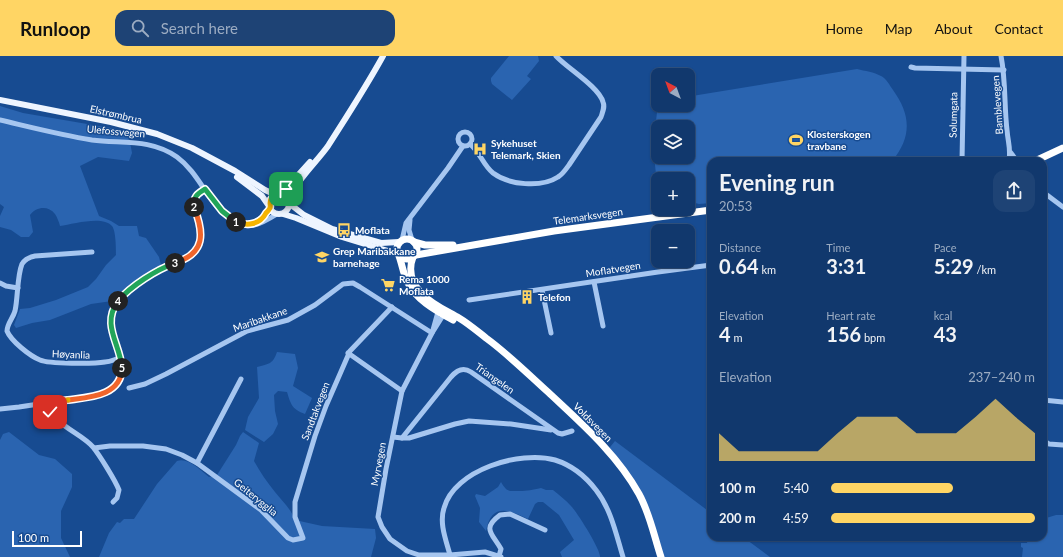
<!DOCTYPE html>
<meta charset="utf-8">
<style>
:root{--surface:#11386d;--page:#1e4375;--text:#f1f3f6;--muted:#9cacc2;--line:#305280;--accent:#ffd564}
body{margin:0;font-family:Lato,sans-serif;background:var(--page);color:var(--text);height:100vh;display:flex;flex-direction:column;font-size:15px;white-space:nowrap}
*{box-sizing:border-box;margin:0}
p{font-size:13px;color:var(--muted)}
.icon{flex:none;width:22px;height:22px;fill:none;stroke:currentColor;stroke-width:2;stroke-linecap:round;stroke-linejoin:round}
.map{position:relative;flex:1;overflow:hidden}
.panel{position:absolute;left:707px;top:101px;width:340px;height:384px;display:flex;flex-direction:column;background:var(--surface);border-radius:12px;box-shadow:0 1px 3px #0004,0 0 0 1px var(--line)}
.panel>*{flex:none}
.needle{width:26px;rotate:319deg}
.controls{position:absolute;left:651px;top:12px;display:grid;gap:8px}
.controls a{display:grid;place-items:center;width:44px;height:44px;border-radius:8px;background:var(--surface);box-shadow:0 1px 3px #0004,0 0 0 1px var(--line);font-size:20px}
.scale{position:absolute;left:12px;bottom:10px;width:70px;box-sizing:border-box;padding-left:4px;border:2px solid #fff;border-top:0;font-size:11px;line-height:14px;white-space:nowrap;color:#fff;-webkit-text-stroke:3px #174b91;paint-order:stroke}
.pin{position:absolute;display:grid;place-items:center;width:34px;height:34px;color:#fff;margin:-17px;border-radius:8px;box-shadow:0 2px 6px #0006}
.km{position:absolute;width:20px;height:20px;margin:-10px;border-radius:50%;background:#222;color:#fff;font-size:11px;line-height:20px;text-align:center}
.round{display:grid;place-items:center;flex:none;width:42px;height:42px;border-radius:12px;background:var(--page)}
.overview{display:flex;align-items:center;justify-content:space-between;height:68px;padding:0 12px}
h1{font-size:22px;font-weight:700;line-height:30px}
.metrics{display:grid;grid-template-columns:repeat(3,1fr);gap:6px;height:68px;padding:4px 12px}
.metrics div{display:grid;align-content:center}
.metrics b{font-size:20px;font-weight:700}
.metrics small{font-size:11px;font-weight:400}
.metrics p{font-size:11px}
.chart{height:112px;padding:8px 12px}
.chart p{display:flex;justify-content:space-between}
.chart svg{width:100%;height:72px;margin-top:4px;fill:var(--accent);opacity:.7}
ul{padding:0 12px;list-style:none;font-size:13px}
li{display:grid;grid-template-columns:64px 48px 1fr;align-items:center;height:30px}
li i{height:10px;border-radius:5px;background:var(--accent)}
header{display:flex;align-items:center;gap:24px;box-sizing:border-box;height:56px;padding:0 20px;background:var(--accent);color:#111}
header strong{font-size:19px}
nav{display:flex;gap:22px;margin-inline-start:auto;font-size:14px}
.search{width:280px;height:36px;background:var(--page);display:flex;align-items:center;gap:10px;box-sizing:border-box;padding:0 14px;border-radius:12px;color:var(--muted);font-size:15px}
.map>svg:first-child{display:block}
.green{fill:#2a64b0;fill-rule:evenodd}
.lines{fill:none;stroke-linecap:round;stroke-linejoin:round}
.minor{stroke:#a6c6f0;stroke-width:5}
.major{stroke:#eef5ff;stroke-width:6}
.highway{stroke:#fff;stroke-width:7}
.split-1-casing{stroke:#fff;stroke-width:8}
.split-2-casing{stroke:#fff;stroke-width:8}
.split-3-casing{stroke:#fff;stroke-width:8}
.split-4-casing{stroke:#fff;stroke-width:8}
.split-5-casing{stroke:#fff;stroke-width:8}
.split-6-casing{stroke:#fff;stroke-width:8}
.split-7-casing{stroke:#fff;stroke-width:8}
.split-1{stroke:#f5b400;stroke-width:5}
.split-2{stroke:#22a559;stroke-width:5}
.split-3{stroke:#f0652b;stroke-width:5}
.split-4{stroke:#22a559;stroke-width:5}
.split-5{stroke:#22a559;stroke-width:5}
.split-6{stroke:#f0652b;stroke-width:5}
.split-7{stroke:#f5b400;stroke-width:5}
.labels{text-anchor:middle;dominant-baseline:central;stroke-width:3;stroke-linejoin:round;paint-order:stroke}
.street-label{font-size:10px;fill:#fff;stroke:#174b91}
.poi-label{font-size:10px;font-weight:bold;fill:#fff;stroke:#174b91;text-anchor:start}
</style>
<header>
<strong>Runloop</strong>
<div class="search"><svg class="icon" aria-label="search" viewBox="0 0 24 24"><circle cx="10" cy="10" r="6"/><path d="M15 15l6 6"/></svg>Search here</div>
<nav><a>Home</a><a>Map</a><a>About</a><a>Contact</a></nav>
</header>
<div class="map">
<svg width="1063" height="501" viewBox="0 0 1063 501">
<rect width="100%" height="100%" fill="#174b91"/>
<g class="green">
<path d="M509,0h29l1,5 -12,15 4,3 -19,21 -20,-16 -1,-3v-3z"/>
<path d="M857,13c8,2 17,3 24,7 5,2 9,10 12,14 18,25 19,47 -1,71h-181v42l-12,1 -11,-3v-22h-30v6l-1,-1 -4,-38 5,-42 30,1v-8l4,-1zM658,71h30v30h-30z"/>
<path d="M0,50l23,7 105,18 4,22 -3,8 -31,-4 -18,9 19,50 12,5 8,5h18l2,10 7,2 13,19 2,8 -49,36 -21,3 -41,16 -18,3 -16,5 -2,-3 6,-16 10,-1 26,-8 32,-13 8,-8 10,-14 10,-10c0,-6 0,-24 -4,-29 -9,-11 -39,-2 -52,0 -1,-4 -3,-9 -5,-12 -7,-9 -19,-7 -25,1l3,17 -4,5h-8l-10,-7 -11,-3v-11l4,-9 -4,-3z"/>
<path d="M277,296l18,2 3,14 -5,18 19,12 -7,16c-13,-5 -14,-9 -18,-22l-9,-1 -4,4 1,16 3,13 -5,10 -9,8 -19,-12 3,-13 11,-19 -2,-31c12,-3 16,-3 20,-15z"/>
<path d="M9,376l30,23 16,4 17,15v13l-11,24v27l9,19h-70v-117l3,-6z"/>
<path d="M243,376l16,11 -5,18c6,11 13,21 21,31 8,10 16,17 20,28l27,6 53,3 1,9 -5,19h-272l10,-24 8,-11 3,1 4,-4h10l23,-35 20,-23c11,-4 23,9 32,16l8,-2 19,-30 4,-9z"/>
<path d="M615,385l96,72v24h32l27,20h-113c-5,-19 -9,-38 -18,-56 -8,-18 -21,-33 -33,-49z"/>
<path d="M501,426c6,10 7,9 18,9 9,0 13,-1 22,-3l5,2h7c6,5 13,10 18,16 6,6 30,44 29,51h-38l-2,-5 14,-12 -15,-25 -16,-13h-5l-3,2 -7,15c-20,-10 -37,-16 -42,12l-7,-9 1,-14 -5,-12 1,-2 9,2 13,-9z"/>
<path d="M1056,459h7v42h-41l1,-9 -2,-1v-4h6l1,-6h15v-18z"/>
</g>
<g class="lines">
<g class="minor">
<path d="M1001,0c5,25 3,50 6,74 1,13 4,18 2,31"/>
<path d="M911,11l4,1 89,2"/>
<path d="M0,64c30,7 61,15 92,20 29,4 58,-2 85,17 22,16 31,46 53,62 18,13 31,5 47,-5"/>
<circle cx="465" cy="83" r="7"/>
<path d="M470,88c10,8 13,21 23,29 16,12 48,15 65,4 5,-3 8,-8 11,-12l32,-48c2,-6 4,-10 2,-15 -4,-15 -36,-34 -47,-46"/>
<path d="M1011,97l6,8"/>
<path d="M962,105l2,-105"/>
<path d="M1043,136l20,15"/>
<path d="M410,164l-1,10 3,10"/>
<path d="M252,167l13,-7 5,-8"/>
<path d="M402,184l4,-17 42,-55 15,-22"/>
<path d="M92,196l-57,4c-5,1 -10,3 -13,8 -5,12 -4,34 -7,47 -2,7 -8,13 -8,20 4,10 23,25 33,29 9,4 54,4 65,2 6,0 10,-3 15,-4"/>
<path d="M594,226l9,44"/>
<path d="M0,227l6,3 12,2"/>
<path d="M542,234l9,43"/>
<path d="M469,244l189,-28 53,-7"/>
<path d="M443,256l-1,5 -10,16 -30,58 -16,78 -8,48 4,10 8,12 17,12 12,4h31"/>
<path d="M433,274l5,-18 3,-2"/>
<path d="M348,297l54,38"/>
<path d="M129,332l16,-4 21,-10 81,-43 41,-11 27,-15 28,-21 10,-1 7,4 72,46"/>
<path d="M1043,344l20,2"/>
<path d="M47,346c5,23 33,30 46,45 7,9 22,33 26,43l-2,8 -4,4"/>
<path d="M0,353l19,-2 73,-11c59,-12 12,-51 20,-82 4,-17 35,-39 51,-46 10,-5 22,-6 30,-14 21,-23 -7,-43 3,-58 2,-3 6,-5 9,-7"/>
<path d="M393,381l9,1 49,-61c6,-7 12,-10 20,-5l87,61 4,1 10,-3"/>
<path d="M402,382h7l46,-14 14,-3 42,3 40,6"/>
<path d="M1043,384l6,4 14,1"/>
<path d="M94,392l16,-2h33l23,3 16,6 15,8 64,47 27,28 5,2 10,-2 -8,-21v-15l20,-66 11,-30 24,-55 42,-44"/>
<path d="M197,407l44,-84"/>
<path d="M499,500l2,-7c-8,-15 -20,-20 -1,-34l10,-1 35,16"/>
<path d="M501,501l-16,-5 -35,3c-4,-15 -11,-32 -6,-47 10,-38 76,-58 111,-48 16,5 31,17 41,30 15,19 20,44 27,67"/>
</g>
<g class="major">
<path d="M0,44l111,22 46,12 35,14 43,23 30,19 11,5"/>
<path d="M237,121l25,19 7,10"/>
<circle cx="279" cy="148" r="10"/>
<path d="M280,138l11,-11 19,-21"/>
<path d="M289,145c8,-22 26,-37 39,-55 19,-30 38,-59 55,-90"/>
<path d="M290,148l14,11 28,14 49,14 18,-1"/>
<path d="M283,158l13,4 46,19 56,17"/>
</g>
<g class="highway">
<path d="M1035,105l28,-13"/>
<circle cx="407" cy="193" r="10"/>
<path d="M414,186l11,3h28"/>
<path d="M416,199l138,-24 157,-21"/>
<path d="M399,200c3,8 4,17 8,25 8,18 28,29 46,39"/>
<path d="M413,201c-5,13 -1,26 8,36 10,11 26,18 38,25 10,6 18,13 27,20 22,16 42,36 62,54 33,31 69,62 91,102 11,20 15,42 22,63"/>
</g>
</g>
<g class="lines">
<defs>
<path id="split-1" d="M236,166c11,4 24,3 30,-9 1,-1 3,-3 4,-5 1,-3 -1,-5 1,-9 2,-4 10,-6 15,-10"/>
<path id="split-2" d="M194,151c-1,-10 3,-13 11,-18l17,22 14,11"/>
<path id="split-3" d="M175,207c31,-10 29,-30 19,-56"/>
<path id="split-4" d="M118,245c14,-16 38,-31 57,-38"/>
<path id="split-5" d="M118,245c-17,24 2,42 4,67"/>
<path id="split-6" d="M68,344c22,-3 53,-4 54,-32"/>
<path id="split-7" d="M50,356l-3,-10 21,-2"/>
</defs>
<use href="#split-1" class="split-1-casing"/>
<use href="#split-2" class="split-2-casing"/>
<use href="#split-3" class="split-3-casing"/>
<use href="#split-4" class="split-4-casing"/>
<use href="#split-5" class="split-5-casing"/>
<use href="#split-6" class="split-6-casing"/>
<use href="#split-7" class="split-7-casing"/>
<use href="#split-1" class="split-1"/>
<use href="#split-2" class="split-2"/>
<use href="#split-3" class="split-3"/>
<use href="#split-4" class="split-4"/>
<use href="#split-5" class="split-5"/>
<use href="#split-6" class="split-6"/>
<use href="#split-7" class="split-7"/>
</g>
<defs>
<symbol id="stadium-bare" viewBox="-9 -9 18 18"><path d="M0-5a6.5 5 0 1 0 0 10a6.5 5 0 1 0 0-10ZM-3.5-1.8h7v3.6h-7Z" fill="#ffd564" stroke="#174b91" stroke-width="2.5" paint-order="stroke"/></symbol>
<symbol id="hospital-bare" viewBox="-9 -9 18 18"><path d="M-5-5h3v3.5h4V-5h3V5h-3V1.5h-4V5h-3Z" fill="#ffd564" stroke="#174b91" stroke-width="2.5" paint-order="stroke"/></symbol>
<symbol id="bus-bare" viewBox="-9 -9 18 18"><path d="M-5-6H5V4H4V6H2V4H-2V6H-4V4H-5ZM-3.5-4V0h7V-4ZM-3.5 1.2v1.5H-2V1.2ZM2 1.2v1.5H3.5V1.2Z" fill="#ffd564" stroke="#174b91" stroke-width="2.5" paint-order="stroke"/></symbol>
<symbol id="school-bare" viewBox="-9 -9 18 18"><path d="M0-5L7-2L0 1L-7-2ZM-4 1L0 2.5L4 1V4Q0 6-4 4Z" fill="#ffd564" stroke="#174b91" stroke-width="2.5" paint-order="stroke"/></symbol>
<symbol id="supermarket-bare" viewBox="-9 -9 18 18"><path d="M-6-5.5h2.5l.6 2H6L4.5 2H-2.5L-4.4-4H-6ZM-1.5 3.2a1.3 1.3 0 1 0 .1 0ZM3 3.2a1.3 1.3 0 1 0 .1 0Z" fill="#ffd564" stroke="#174b91" stroke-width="2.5" paint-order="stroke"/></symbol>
<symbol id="building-bare" viewBox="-9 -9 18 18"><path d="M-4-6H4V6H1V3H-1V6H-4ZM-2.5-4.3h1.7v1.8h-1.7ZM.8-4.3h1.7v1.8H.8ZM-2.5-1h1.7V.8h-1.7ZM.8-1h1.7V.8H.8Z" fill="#ffd564" stroke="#174b91" stroke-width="2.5" paint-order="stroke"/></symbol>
</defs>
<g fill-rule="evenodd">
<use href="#stadium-bare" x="786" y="74" width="20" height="20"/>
<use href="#hospital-bare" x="470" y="83" width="20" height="20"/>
<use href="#bus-bare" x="334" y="164" width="20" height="20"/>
<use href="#school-bare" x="312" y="191" width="20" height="20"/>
<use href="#supermarket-bare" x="378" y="219" width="20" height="20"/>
<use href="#building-bare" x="517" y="231" width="20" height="20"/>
</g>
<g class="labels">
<g class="street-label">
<text transform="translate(997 49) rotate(-94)">Bamblevegen</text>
<text transform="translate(116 58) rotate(13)">Elstrømbrua</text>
<text transform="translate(953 59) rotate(-89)">Solumgata</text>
<text transform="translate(116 75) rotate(5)">Ulefossvegen</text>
<text transform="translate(588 160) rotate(-8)">Telemarksvegen</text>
<text transform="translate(613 213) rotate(-9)">Moflatvegen</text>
<text transform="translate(260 263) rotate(-19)">Maribakkane</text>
<text transform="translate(71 298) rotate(2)">Høyanlia</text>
<text transform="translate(495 322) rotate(35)">Triangelen</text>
<text transform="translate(315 355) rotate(-69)">Sandtakvegen</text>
<text transform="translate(593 366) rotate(45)">Voldsvegen</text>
<text transform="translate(378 408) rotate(-79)">Myrvegen</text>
<text transform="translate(256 441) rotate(39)">Geiterygglia</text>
</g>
<g class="poi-label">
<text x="807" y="78">Klosterskogen<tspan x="807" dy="12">travbane</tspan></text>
<text x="491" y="87">Sykehuset<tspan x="491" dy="12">Telemark, Skien</tspan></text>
<text x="355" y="174">Moflata</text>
<text x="333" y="195">Grep Maribakkane<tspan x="333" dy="12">barnehage</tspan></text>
<text x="399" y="223">Rema 1000<tspan x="399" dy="12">Moflata</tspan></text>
<text x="538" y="241">Telefon</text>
</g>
</g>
</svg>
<div class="controls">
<a><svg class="needle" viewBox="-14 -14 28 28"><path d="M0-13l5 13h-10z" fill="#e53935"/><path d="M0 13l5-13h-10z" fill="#9cacc2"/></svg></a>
<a><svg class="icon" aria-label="layers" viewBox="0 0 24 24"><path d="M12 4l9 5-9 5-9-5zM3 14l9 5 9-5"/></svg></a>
<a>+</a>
<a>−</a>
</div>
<div class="scale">100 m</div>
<div class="pin" style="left:286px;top:133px;background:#1e9e55"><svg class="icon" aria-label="arrive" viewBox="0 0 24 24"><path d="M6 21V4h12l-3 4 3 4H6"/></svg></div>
<div class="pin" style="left:50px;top:356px;background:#d93025"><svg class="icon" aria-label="check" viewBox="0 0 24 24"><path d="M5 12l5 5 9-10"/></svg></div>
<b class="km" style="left:236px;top:166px">1</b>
<b class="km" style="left:194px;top:151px">2</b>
<b class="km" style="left:175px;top:207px">3</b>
<b class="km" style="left:118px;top:245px">4</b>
<b class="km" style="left:122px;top:312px">5</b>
<section class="panel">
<div class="overview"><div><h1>Evening run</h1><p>20:53</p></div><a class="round"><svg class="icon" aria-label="share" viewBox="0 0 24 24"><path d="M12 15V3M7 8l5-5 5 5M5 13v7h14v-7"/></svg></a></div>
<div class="metrics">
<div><p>Distance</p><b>0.64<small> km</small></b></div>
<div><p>Time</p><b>3:31</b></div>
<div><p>Pace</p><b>5:29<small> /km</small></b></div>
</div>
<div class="metrics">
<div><p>Elevation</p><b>4<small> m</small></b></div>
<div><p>Heart rate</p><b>156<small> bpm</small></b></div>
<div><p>kcal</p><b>43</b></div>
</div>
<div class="chart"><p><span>Elevation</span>237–240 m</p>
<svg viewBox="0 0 160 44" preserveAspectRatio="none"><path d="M0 44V27L10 38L20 38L30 38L40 38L50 38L60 27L70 17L80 17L90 17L100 27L110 27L120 27L130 17L140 6L150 17L160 27V44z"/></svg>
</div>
<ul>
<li><b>100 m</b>5:40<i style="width:60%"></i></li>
<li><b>200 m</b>4:59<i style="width:100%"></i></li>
</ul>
</section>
</div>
